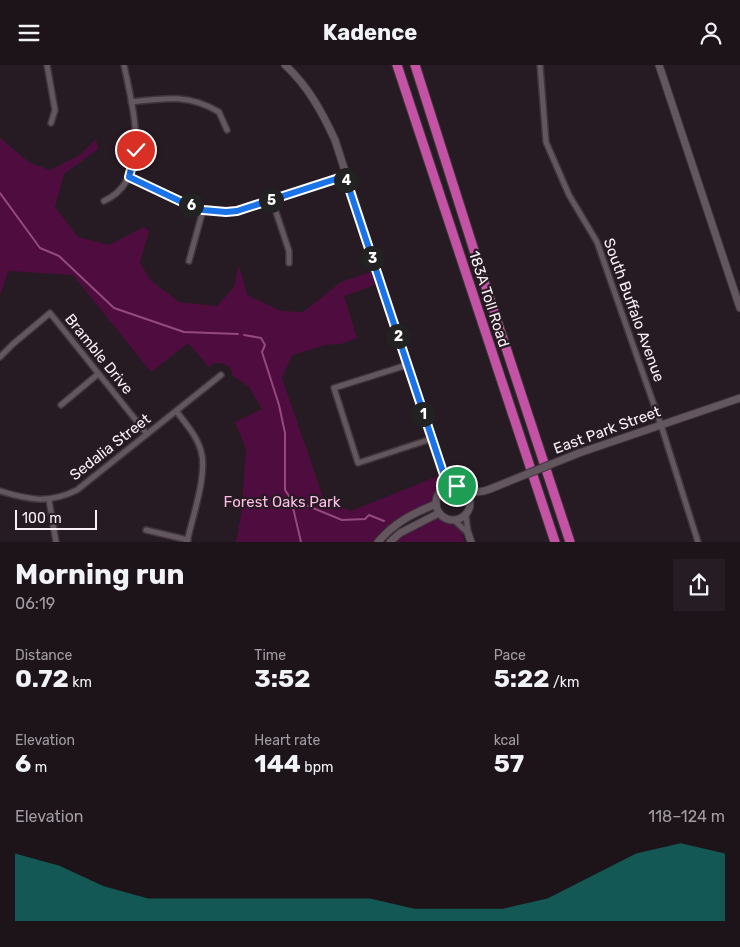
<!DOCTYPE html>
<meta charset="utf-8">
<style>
:root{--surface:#1d141a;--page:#251d23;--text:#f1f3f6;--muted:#a09ea2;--accent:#0f766e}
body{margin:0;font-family:Rubik,sans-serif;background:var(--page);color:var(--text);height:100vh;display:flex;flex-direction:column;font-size:19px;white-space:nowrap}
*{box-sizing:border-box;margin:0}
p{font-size:16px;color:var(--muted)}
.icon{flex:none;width:28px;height:28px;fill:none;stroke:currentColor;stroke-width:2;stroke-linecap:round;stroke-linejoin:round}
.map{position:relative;height:477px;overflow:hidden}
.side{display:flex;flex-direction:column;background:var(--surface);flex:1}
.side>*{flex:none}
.scale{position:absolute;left:15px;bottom:12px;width:82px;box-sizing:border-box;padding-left:5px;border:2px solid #f9f0f5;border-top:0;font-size:14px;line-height:18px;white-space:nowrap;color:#f9f0f5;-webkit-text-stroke:4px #271b23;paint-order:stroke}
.pin{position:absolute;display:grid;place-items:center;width:42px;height:42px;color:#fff;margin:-21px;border:2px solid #fff;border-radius:50%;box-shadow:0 1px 5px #0007}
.km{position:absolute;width:25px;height:25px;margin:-12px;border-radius:50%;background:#222;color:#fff;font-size:14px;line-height:25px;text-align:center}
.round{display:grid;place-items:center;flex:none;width:52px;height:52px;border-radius:0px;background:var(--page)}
.head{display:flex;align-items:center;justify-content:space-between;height:85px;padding:0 15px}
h1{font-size:28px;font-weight:700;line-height:38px}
.stats{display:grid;grid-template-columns:repeat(3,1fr);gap:8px;height:85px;padding:5px 15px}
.stats div{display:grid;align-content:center}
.stats b{font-size:25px;font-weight:700}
.stats small{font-size:14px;font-weight:400}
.stats p{font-size:14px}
.chart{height:140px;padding:10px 15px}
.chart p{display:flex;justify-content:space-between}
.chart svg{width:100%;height:90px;margin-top:5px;fill:var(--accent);opacity:.7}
header{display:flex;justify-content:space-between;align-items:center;height:65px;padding:0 15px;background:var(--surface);font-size:22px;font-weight:700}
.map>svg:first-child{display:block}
.green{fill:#4e0d3e}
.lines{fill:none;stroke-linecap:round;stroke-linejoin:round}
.stream{stroke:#954a7e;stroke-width:2}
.street-casing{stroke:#3f353b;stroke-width:8}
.secondary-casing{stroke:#3f353b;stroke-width:9}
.highway-casing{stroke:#3f353b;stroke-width:11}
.street{stroke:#64565f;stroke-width:5}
.secondary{stroke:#64565f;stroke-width:7}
.highway{stroke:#c553a5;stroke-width:9}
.secondary-bridge-casing{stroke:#3f353b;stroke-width:9;stroke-linecap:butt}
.secondary-bridge{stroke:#64565f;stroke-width:7}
.route-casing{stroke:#fff;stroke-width:10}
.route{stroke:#1a73e8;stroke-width:6}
.labels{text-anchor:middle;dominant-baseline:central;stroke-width:4.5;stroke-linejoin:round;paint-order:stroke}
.street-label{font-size:15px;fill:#f9f0f5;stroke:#271b23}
.park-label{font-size:15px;fill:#fdbee7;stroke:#271b23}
</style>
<header><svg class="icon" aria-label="menu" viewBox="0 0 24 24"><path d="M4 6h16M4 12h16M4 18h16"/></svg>Kadence<svg class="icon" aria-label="person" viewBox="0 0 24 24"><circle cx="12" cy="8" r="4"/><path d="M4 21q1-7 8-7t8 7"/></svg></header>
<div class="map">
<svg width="740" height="477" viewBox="0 0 740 477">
<rect width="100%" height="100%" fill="#271b23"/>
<g class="green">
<path d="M0,73l30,25 20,7 30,-15 16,-16 2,10 -34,25 -9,33 23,30 31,8 35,-18 5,4 -9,31 10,18 29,22 38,4 17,-19 5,-22 8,30 34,16 22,1 38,-30 30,-10 4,13 -31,11 13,42 -16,6 -16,1 -33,10 -10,23 42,122 27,11 87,-35 1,10 -8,17 -56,39h-139l5,-27 5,-66 -11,-27 27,-13 -13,-22 -17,-12 -1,-7 -9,-5h-8l-5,4 -21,-24 -37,29 -78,-97 -65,-4 -8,25z"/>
<path d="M431,453h6l23,10 5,14h-71l17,-12z"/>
</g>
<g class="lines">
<g class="stream">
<path d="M0,128l40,55 19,8 55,52 70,24 54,2"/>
<path d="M244,270l17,3 4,7 -3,7 17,53 6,28v57l6,9 10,43"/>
<path d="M291,434l51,21 23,-1 4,-4 15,6"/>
</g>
<defs>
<g id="street">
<path d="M47,0l8,45 -4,13"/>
<path d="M540,0l6,77 23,53 28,47 64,183 37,117"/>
<path d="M131,37c33,-4 58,-8 88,10l8,18"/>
<path d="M129,112l55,26 19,7 12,2 22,-1 108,-35"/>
<path d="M272,135l17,51v12"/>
<path d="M104,136c50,-23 28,-95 20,-136"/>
<path d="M189,196l14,-51"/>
<path d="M0,292l13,-13 37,-31 97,121"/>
<path d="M407,300l-73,23 24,75 73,-24"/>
<path d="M61,340l37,-31"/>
<path d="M177,347c9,12 20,24 24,39 7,23 -9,67 -14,91"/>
<path d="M0,426c29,9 49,13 77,-1l144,-115"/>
<path d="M49,435l7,42"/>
<path d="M466,451l2,16"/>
<path d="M454,455l14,13"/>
<path d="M146,465l42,10"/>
</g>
<g id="secondary">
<path d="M285,0c23,21 37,47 50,75l96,299 14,39 7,7"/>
<path d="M659,0l81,243"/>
<path d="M579,388l161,-55"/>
<circle cx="453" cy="438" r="17"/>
<path d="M468,428l16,-2 6,-2"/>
<path d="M468,468l3,9"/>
<path d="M378,477c17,-20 34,-28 58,-38"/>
<path d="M390,477l10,-9 39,-20"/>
</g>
<g id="highway">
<path d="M397,0l158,477"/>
<path d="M415,0l64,201 91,276"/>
</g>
</defs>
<use href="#street" class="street-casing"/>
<use href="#secondary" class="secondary-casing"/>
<use href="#highway" class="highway-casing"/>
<use href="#street" class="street"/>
<use href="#secondary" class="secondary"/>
<use href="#highway" class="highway"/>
<defs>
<path id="secondary-bridge" d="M490,424l89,-36"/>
</defs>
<use href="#secondary-bridge" class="secondary-bridge-casing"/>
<use href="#secondary-bridge" class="secondary-bridge"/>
</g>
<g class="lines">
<defs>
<path id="route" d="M136,85l-7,27 55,26 19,7 23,2 11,-1 108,-35 100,302 7,7 5,1"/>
</defs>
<use href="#route" class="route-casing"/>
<use href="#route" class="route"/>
</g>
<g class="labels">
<g class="street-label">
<text transform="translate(489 234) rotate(72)">183A Toll Road</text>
<text transform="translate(634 245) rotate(70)">South Buffalo Avenue</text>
<text transform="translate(99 289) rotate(51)">Bramble Drive</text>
<text transform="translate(607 365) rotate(-20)">East Park Street</text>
<text transform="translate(110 382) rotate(-38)">Sedalia Street</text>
</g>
<g class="park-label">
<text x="282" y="437">Forest Oaks Park</text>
</g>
</g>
</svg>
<div class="scale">100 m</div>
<div class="pin" style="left:457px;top:421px;background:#1e9e55"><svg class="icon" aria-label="arrive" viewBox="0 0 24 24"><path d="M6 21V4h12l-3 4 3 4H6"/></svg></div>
<div class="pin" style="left:136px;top:85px;background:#d93025"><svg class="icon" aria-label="check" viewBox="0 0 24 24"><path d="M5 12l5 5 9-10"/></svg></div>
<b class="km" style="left:423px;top:349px">1</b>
<b class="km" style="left:398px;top:271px">2</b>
<b class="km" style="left:372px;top:193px">3</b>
<b class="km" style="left:346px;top:115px">4</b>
<b class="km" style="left:271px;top:135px">5</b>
<b class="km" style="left:191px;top:140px">6</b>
</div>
<section class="side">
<div class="head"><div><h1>Morning run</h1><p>06:19</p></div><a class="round"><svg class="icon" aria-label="share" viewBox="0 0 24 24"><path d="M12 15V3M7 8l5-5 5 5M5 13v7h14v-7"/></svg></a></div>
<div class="stats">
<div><p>Distance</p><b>0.72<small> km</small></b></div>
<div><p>Time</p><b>3:52</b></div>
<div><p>Pace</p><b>5:22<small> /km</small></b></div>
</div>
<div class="stats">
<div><p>Elevation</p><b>6<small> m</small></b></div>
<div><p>Heart rate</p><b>144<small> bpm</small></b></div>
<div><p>kcal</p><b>57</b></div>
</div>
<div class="chart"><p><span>Elevation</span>118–124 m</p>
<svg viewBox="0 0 160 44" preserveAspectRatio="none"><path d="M0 44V11L10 17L20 27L30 33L40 33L50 33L60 33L70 33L80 33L90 38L100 38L110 38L120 33L130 22L140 11L150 6L160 11V44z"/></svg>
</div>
</section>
